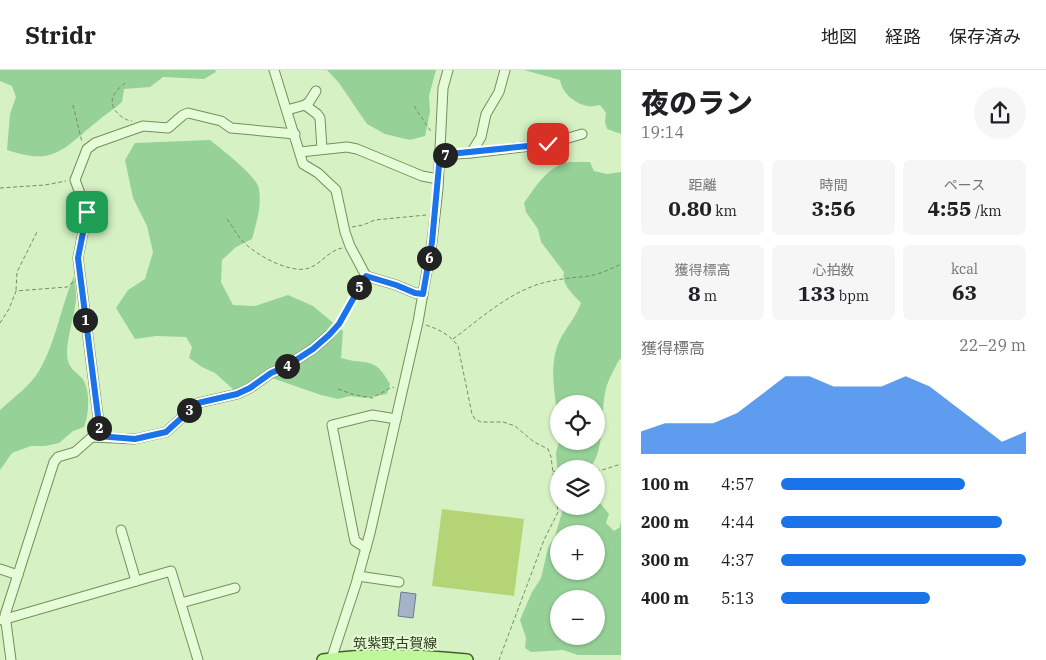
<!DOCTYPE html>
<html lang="ja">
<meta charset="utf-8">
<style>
:root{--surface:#fff;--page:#f6f6f6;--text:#202124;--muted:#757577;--line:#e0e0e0;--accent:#1a73e8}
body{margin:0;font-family:"IBM Plex Serif","Noto Sans JP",serif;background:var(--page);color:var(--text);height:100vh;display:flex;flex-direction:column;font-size:19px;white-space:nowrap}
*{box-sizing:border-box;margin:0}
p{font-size:16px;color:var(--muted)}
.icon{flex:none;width:28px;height:28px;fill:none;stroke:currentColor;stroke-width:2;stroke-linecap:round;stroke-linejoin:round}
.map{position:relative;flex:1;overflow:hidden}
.drawer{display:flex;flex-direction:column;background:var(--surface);width:425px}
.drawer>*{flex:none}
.fabs{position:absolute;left:550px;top:325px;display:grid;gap:10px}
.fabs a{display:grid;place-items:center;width:55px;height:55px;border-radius:50%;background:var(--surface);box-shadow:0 1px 4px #0004;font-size:25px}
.pin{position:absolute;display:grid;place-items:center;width:42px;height:42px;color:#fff;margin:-21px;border-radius:10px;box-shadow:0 2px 8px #0006}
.km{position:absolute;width:25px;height:25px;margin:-12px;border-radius:50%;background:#222;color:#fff;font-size:14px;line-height:25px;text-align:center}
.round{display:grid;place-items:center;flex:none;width:52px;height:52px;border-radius:26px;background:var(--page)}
.overview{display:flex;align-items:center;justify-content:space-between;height:85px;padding:0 20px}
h1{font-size:28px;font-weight:800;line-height:38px}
.stats{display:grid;grid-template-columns:repeat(3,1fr);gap:8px;height:85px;padding:5px 20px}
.stats div{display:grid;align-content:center;border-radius:8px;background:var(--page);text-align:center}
.stats b{font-size:21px;font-weight:800}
.stats small{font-size:14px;font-weight:400}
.stats p{font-size:14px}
.chart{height:140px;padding:10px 20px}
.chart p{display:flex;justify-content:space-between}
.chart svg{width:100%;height:90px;margin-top:5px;fill:var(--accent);opacity:.7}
ul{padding:0 20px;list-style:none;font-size:16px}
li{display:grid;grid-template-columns:80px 60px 1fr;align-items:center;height:38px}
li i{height:12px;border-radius:6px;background:var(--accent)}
header{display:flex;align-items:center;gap:30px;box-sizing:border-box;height:70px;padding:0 25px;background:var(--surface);border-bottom:1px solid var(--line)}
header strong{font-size:24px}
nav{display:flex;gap:28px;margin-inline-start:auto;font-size:18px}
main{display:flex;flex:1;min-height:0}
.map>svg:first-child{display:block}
.green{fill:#96d298;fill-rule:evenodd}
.water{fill:#a6b2c5;stroke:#6b7995}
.building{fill:#b5d476}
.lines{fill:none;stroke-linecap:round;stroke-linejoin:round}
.minor-casing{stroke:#778f58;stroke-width:11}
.major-casing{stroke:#4a5c2d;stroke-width:14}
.path{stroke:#778f58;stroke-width:1;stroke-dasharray:4 2.5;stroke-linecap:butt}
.minor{stroke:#e6fcd8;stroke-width:9}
.major{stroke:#bff899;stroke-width:11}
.route-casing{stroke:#fff;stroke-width:10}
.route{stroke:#1a73e8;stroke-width:6}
.labels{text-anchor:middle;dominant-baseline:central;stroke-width:4;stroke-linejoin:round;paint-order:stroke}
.street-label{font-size:14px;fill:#313e1d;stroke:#e2f9d4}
</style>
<header>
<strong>Stridr</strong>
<nav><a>地図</a><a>経路</a><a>保存済み</a></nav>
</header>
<main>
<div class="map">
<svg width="621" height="590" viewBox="0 0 621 590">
<rect width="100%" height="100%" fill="#d6f2c4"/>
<g class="green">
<path d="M0,0h215l1,2 -12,7 -41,-2 -13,10 -26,2 -2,13c-9,8 -19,14 -28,22 -34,28 -41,41 -87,26l3,-36 6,-17 -4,-11 -12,-5z"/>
<path d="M327,0h109l-7,26 1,16 -5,24 -15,4 -25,-6 -18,-10 -28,-41z"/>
<path d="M524,0h97v64l-14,-5 -2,-7 1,-9 -6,-8c-4,1 -9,2 -12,1 -13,-2 -26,-13 -28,-26z"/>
<path d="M210,70c11,9 47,36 49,49 3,17 -3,35 -7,50l-16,8 -14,13 -1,22 12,23 22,1 33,-11 25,11 30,25 -2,27c27,8 33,-3 49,26l-3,10 -22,4 -15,-2 -12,3 -17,-4 -55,-19 -11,3 -21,11 -19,-17 -13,-6 -13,-9 3,-11 -6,-10 -30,-1 -21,3 -19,-31 12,-18 17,-11 8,-27 -6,-26 -14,-28 -8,-38 10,-17z"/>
<path d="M569,92h21l4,9 13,3 14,-2v187l-2,1c-4,8 -9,16 -12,25 -8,25 0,64 -18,84h-29l-3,-2 -1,-14 3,-12h37v-37h-37v20c-4,-27 -12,-63 3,-88 7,-12 14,-20 19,-33 -8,-9 -20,-18 -17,-31l-23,-30 -3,-13 -12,-17 -2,-9c12,-17 24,-37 45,-41z"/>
<path d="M74,206c1,7 2,15 2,23 -1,17 -12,46 -8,62 2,8 9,12 14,17 9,12 7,37 2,49l-11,4 -14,12 -14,3h-14l-19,7 -12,17v-60c13,-12 30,-24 39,-39 17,-29 22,-65 35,-95z"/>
<path d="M596,428l13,16 -3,9 8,8 6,-4 1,-7v135h-43l-15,-5 -32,2 -6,-4 1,-10 -6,-18 12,-28 9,-14 7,-30 7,-12 9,-30h32zM559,464h37v37h-37zM559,529h37v37h-37z"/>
</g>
<path class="water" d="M401,522l15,2 -3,24 -15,-2z"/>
<path class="building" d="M442,439l82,10 -10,77 -82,-10z"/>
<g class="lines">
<defs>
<g id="minor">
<path d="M274,0l29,94 15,9 18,17 9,42 5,14 16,30 30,9 19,8 8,1"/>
<path d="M305,35l4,-3 7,-11"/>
<path d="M287,40l18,-5 12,9 3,4 2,31"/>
<path d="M300,82l47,-5 10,2 65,27 16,3"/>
<path d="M471,83l77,-9 34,-10"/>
<path d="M440,85l31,-2 10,-16 5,-23 13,-22 6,-22"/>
<path d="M98,366l1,-12 -21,-166 9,-46 -12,-32 12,-31 8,-6 48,-17 25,2 15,-13 5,-2 33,8 10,7 64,6"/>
<path d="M121,460l15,51"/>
<path d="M366,478l-11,-7 -1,-4 -22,-112 40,-10 24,4"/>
<path d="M0,499l18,6"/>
<path d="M358,506l41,6"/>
<path d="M181,533l54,-15"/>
<path d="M2,550l169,-49 27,89"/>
<path d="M11,590l-6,-45 49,-153 4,-5 17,-5 17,-15 43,2 31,-7 32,-29 39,-9 13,-6 21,-15 14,-6 28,-18 16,-14"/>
<path d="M331,590l25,-76 14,-51 48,-211 14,-80 6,-53 5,-101 5,-18"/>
</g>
<path id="major" d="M323,590c48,-7 96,-5 144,0"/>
</defs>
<use href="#minor" class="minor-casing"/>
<use href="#major" class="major-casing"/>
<g class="path">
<path d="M125,13c-3,3 -9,7 -11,12 -7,11 7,25 18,26"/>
<path d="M73,35l9,37"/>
<path d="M414,36l18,27"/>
<path d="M0,118l45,-3 21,-4"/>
<path d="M227,149c5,6 8,13 13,19 11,15 51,37 69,30 12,-4 19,-17 33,-20"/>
<path d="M352,157l11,-2 12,-5 51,-5"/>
<path d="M16,220l1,-18 20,-40"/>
<path d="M0,253l9,-14 7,-18 51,-4 6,-5"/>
<path d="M426,255c14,5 23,9 32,21l14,68 3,5 6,3h22l12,4 19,16 14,7 3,8 7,55 -14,28 -45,120"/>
<path d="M334,259l28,-46"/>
<path d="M453,269c27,-20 52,-43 83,-54 18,-6 35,-7 53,-9 11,-2 22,-7 32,-12"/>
<path d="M338,319l14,5 20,4 20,-11 2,1"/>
<path d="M553,401l6,2"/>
<path d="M596,402l25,-8"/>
</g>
<use href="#minor" class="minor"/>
<use href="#major" class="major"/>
</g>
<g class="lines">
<defs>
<path id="route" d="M87,142l-9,46 21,166 -1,12 37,3 31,-7 32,-29 39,-9 13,-6 21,-15 14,-6 28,-18 16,-14 10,-11 27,-48 30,9 19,8 8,1 9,-52 8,-87 108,-11"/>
</defs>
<use href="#route" class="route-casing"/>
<use href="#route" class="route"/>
</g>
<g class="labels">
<g class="street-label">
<text x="395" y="573">筑紫野古賀線</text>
</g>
</g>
</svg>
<div class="fabs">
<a><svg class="icon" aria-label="locate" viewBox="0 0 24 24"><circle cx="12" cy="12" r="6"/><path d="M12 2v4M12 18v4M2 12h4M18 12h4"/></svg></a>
<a><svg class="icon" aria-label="layers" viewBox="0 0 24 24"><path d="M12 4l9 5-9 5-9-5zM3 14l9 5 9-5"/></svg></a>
<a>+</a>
<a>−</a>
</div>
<div class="pin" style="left:87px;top:142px;background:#1e9e55"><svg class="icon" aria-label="arrive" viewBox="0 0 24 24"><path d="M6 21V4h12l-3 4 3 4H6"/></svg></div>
<div class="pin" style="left:548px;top:74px;background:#d93025"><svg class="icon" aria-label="check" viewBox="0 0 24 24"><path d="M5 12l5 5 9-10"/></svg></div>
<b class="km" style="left:85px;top:250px">1</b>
<b class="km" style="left:99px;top:358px">2</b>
<b class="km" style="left:189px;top:340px">3</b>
<b class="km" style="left:287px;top:296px">4</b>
<b class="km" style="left:359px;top:217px">5</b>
<b class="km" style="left:429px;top:188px">6</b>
<b class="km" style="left:445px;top:85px">7</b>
</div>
<section class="drawer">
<div class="overview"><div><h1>夜のラン</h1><p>19:14</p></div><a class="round"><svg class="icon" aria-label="share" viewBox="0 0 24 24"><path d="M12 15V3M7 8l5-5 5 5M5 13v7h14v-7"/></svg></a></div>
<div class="stats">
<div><p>距離</p><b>0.80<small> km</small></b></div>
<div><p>時間</p><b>3:56</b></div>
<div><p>ペース</p><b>4:55<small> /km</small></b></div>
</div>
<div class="stats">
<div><p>獲得標高</p><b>8<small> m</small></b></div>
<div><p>心拍数</p><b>133<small> bpm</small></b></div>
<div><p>kcal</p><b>63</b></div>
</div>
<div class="chart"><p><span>獲得標高</span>22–29 m</p>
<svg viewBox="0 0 160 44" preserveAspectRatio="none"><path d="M0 44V33L10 29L20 29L30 29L40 24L50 15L60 6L70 6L80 11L90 11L100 11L110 6L120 11L130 20L140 29L150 38L160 33V44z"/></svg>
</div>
<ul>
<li><b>100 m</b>4:57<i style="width:75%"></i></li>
<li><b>200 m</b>4:44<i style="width:90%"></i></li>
<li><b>300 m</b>4:37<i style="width:100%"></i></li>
<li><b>400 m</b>5:13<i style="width:61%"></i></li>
</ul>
</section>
</main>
